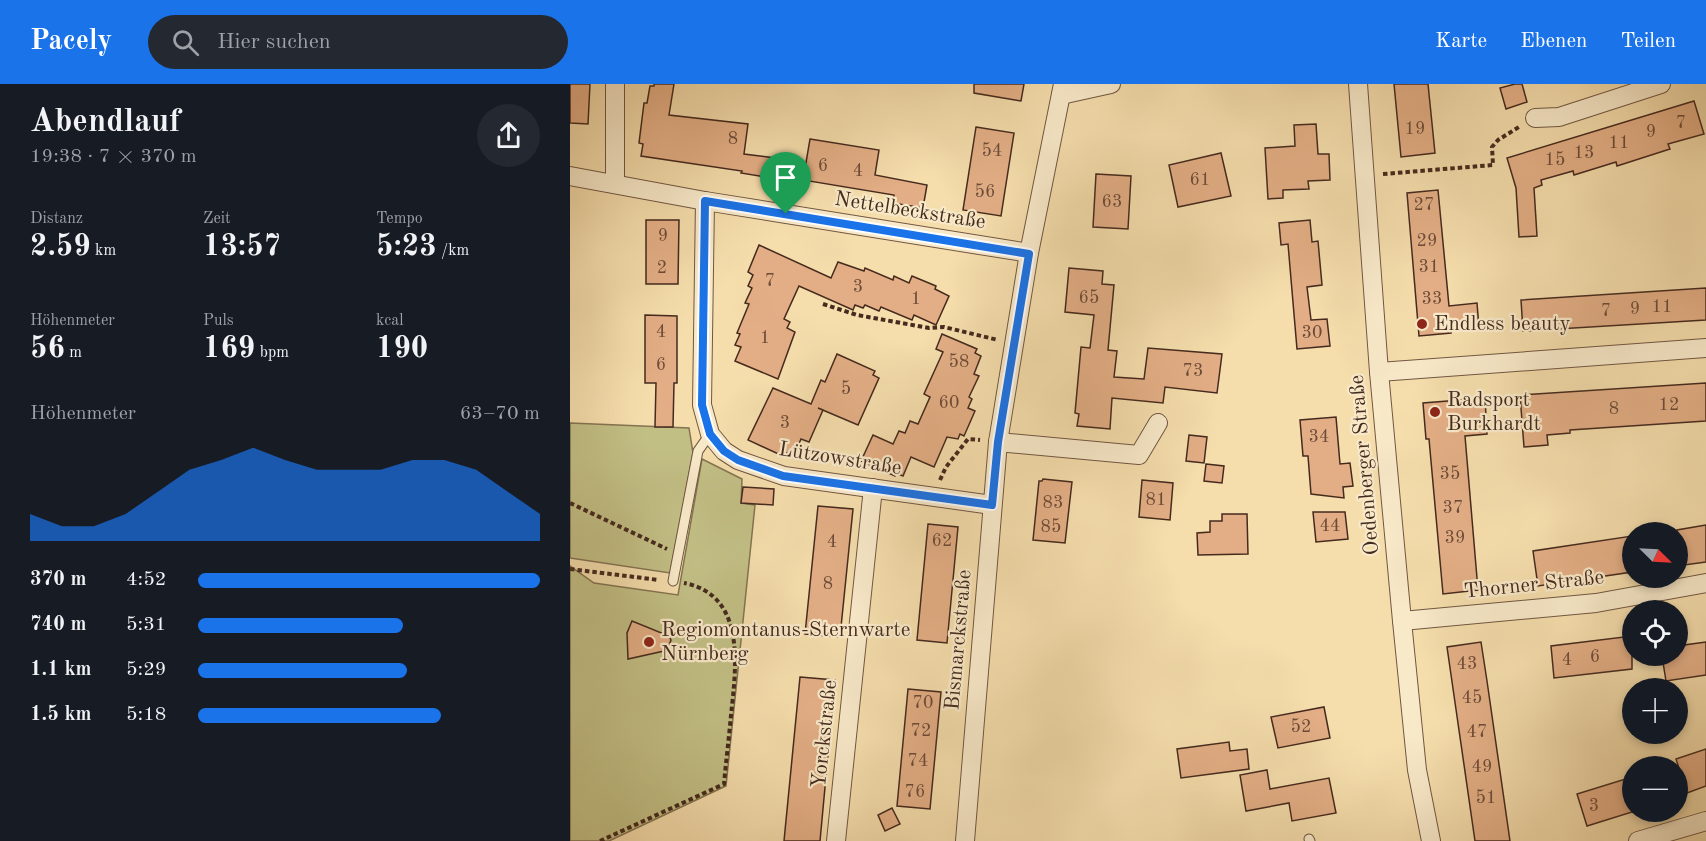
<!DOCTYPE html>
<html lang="de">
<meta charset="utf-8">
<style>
:root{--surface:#171b24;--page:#242831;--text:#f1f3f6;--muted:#9ea1a6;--accent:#1a73e8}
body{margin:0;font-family:"Old Standard TT",serif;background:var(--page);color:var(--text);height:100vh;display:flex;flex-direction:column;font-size:22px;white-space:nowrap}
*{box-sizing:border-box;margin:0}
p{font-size:20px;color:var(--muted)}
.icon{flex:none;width:33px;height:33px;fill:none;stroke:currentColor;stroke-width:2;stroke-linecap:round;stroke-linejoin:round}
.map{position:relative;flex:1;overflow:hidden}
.panel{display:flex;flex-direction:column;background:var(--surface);width:570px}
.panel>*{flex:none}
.needle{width:39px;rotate:114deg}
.buttons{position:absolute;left:1052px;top:438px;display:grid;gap:12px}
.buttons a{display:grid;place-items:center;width:66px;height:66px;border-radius:50%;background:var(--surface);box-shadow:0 3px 9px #0003;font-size:30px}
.pin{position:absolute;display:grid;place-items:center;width:51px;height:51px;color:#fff;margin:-62px -26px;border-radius:50% 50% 50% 0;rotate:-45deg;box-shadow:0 0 6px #0007}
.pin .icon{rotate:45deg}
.round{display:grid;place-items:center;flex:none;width:63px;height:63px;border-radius:32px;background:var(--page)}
.head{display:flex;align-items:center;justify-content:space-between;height:102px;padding:0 30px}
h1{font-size:33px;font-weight:600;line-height:45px}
.stats{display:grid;grid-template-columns:repeat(3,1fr);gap:9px;height:102px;padding:6px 30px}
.stats div{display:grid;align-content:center}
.stats b{font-size:30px;font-weight:600}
.stats small{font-size:16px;font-weight:400}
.stats p{font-size:16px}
.chart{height:168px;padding:12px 30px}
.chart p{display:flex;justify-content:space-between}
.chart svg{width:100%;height:108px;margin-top:6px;fill:var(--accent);opacity:.7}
ul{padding:0 30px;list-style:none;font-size:20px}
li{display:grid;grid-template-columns:96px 72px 1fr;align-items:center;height:45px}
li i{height:15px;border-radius:8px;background:var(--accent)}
header{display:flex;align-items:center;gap:36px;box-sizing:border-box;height:84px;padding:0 30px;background:var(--accent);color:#fff}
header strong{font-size:28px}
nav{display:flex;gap:33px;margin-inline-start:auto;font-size:21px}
.search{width:420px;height:54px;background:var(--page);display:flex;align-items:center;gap:15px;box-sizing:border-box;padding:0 21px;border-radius:33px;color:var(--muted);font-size:22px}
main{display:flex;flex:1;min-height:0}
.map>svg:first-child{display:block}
.green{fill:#c2bf85;stroke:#847452;stroke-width:1.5}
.building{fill:#e3ae85;stroke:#452a1e;stroke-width:1.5}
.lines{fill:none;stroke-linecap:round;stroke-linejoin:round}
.service-casing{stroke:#715742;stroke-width:11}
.minor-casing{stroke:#715742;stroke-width:20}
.path{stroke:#452a1e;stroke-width:4;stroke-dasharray:4.5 3;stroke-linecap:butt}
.service{stroke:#f8e9c9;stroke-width:9}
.minor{stroke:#f8e9c9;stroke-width:18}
.route-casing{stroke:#fff;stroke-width:12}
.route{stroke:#1a73e8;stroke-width:8}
.poi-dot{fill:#8f2418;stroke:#f8e9c9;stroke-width:2}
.labels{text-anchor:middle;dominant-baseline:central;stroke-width:4.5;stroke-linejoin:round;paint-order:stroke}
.number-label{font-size:18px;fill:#6c4b38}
.street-label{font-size:21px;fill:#452a1e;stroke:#f8e9c9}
.poi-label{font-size:21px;fill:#452a1e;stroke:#f8e9c9;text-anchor:start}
</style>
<header>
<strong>Pacely</strong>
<div class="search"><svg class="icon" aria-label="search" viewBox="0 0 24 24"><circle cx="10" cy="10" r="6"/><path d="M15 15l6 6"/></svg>Hier suchen</div>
<nav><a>Karte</a><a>Ebenen</a><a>Teilen</a></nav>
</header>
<main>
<section class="panel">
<div class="head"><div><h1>Abendlauf</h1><p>19:38 · 7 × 370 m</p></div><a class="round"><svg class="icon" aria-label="share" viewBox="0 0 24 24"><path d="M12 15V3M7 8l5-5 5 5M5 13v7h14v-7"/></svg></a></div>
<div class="stats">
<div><p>Distanz</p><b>2.59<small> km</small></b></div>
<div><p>Zeit</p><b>13:57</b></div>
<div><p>Tempo</p><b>5:23<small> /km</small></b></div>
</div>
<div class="stats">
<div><p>Höhenmeter</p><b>56<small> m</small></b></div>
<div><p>Puls</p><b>169<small> bpm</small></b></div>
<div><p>kcal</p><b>190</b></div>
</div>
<div class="chart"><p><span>Höhenmeter</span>63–70 m</p>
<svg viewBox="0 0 160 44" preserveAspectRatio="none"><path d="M0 44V33L10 38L20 38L30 33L40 24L50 15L60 11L70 6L80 11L90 15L100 15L110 15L120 11L130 11L140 15L150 24L160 33V44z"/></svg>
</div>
<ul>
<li><b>370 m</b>4:52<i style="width:100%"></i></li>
<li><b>740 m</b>5:31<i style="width:60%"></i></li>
<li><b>1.1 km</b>5:29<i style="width:61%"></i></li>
<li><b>1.5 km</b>5:18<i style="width:71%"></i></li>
</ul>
</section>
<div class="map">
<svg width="1136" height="757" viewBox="0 0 1136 757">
<rect width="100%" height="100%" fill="#f5ddac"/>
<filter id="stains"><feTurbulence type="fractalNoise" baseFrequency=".00333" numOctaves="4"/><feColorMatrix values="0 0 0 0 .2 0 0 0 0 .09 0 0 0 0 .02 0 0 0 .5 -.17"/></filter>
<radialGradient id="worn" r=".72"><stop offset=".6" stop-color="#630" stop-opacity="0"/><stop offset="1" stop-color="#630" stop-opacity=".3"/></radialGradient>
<g class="green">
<path d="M0,339l119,5 4,25 -23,120 -100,-15z"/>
<path d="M132,375l40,20 -1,24 14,2 -29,281 -117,55h-39v-275l24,17 84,12z"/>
</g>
<g class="building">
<path d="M0,0h20l-2,40 -18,-1z"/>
<path d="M84,0h20l-5,31 79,9 -4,30 31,4 -3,20 -31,-5 1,-2 -101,-15 2,-12 -4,-1 5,-40h3l3,-17h4z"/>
<path d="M404,0h50l-3,17 -47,-8z"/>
<path d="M824,0h34l7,69 -34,4z"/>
<path d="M945,0h7l5,18 -21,7 -6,-21z"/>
<path d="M1124,17l10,33 -36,10 2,5 -53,17 -1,-4 -42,13 -1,-4 -32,9 1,5 -8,3 3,48 -18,1 -3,-49 -9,-30z"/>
<path d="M746,40l2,30h11l1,26 -22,1 1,8 -26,1v8l-15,1 -3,-51 30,-2 -1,-21z"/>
<path d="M406,43l38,6 -13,83 -38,-6z"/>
<path d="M240,55l69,11 -4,25 52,10 -4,23 -30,-5 1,-8 -91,-15z"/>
<path d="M651,69l10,43 -53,11 -9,-42z"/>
<path d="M526,90l35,2 -3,53 -35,-2z"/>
<path d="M868,106l11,116 28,-3 2,24 -28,3v3l-32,3 -12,-143z"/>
<path d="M76,136h33l-1,64h-32z"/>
<path d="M740,136l2,22 6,-1 4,44 -15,2 4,33 16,-1 3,27 -33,3 -9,-105 -7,1 -2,-22z"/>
<path d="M189,161l72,33 7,-16 26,9 1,-3 28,12 1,-4 15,7 3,-7 24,10 -1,3 14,7 -13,29 -22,-10 -2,5 -31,-13 -2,4 -14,-6 -2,3 -8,-3 -2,5 -54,-24 -15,33 6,3 -3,6 8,4 -17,47 -43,-18 6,-14 -6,-2 5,-11 -3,-1 12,-29 -4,-1 7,-15 -4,-2 5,-11 -5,-3z"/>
<path d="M499,184l34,3 -1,13 12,1 -6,65 9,1 -3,26 30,2 4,-31 74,6 -5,39 -52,-6 -2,16 -51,-5 -2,31 -33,-3 2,-12 -4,-1 6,-66 9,1 4,-33 -29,-3z"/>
<path d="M1136,204v32l-183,11 -2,-31z"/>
<path d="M75,231l32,1v67h-3l-1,44h-18l1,-44h-11z"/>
<path d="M372,250l35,15 -2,4 6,3 -7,18 5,2 -10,21 3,2 -4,9 7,3 -11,25 -4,-2 -2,5 -11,-2 -13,30 -23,-10 -8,19 -7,-3 -1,3 -34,-15 12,-26 20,9 6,-13 6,2 5,-12 8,3 12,-27 -6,-3 19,-42 -7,-3z"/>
<path d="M267,270l38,17 -2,4 6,3 -21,47 -40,-17 5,2 -14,32 -8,-3 -7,17 -7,-3 -2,4 -37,-17 25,-52 38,16 10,-24 4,2z"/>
<path d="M1136,299v38l-136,9v3l-23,2 1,10 -24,2 -4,-52z"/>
<path d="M915,314l2,36 -22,2 13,154 -35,4 -14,-155h-3l-3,-36z"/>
<path d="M766,333l4,47 10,-1 3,23 -10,1 1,11 -33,-4 -3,-38h-5l-3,-36z"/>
<path d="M619,351l18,2 -3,26 -18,-2z"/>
<path d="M636,380l18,2 -2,17 -18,-2z"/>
<path d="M473,395l29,3 -7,61 -32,-3 6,-59h3z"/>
<path d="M572,396l31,3 -3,37 -31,-3z"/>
<path d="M173,403l31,2 -1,16 -32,-2z"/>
<path d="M248,422l35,3 -13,128 -35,-3z"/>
<path d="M743,428h32l3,27 -32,3z"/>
<path d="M652,430h25l1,40 -50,1 -1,-22 13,-1v-11h12z"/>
<path d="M358,440l30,3 -11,116 -30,-3z"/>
<path d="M1136,441v37l-29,4v-36z"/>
<path d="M1062,452v36l-94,14 -5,-35z"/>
<path d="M62,537l37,15 2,4 -3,8 -4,3 -36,8 -1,-26z"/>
<path d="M1062,552v33l-78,9 -3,-32z"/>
<path d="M911,558l6,39 23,160h-35l-28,-194z"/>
<path d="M1136,558v33l-40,6 -4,-25h15v-10z"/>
<path d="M230,593l35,3 -15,161h-36z"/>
<path d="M338,605l33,3 -11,117 -33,-3z"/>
<path d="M754,623l6,31 -52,10 -7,-31z"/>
<path d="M659,658l1,9 17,-2 2,20 -68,9 -4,-29z"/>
<path d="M1136,665v37l-19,7 -11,-34z"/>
<path d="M697,686l3,19 59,-11 7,35 -44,8 -3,-18 -43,8 -6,-36z"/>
<path d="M1062,693v35l-45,14 -10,-32z"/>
<path d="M322,724l8,16 -15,7 -7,-16z"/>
</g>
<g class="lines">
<defs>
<g id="service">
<path d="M103,497l25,-130 12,-17"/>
<path d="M739,755l1,2"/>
</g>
<g id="minor">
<path d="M45,0v100"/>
<path d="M788,0l21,288 23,249 15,149 14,71"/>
<path d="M491,11l50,-11"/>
<path d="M965,34l24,-1 102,-33"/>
<path d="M0,92l135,25 324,52"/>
<path d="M135,117l-3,204 8,29 14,17 14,9 46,16 208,29"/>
<path d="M809,288l327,-24"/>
<path d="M428,358l141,13 19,-32"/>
<path d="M832,537l194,-18 110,-20"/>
<path d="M266,757l37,-353"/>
<path d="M395,757l33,-399 31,-189 34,-169"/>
<path d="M1068,757l68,-20"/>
</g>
</defs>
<use href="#service" class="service-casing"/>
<use href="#minor" class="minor-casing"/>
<g class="path">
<path d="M813,90l110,-9 -1,-18 6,-7 21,-13"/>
<path d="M253,220l34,11 72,13 15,-1 54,13"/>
<path d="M370,396l6,-13 22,-28 12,1"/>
<path d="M0,419l97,46"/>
<path d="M0,485l89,11"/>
<path d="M30,757l124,-57c2,-23 5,-46 7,-69 5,-47 16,-120 -47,-132"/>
</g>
<use href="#service" class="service"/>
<use href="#minor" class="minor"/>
</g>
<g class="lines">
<defs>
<path id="route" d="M135,117l324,53 -31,188 -6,63 -209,-29 -45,-16 -14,-9 -14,-17 -8,-29z"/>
</defs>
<use href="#route" class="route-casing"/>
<use href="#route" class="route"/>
</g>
<g class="poi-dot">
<circle cx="852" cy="240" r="6"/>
<circle cx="865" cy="328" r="6"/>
<circle cx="79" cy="558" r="6"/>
</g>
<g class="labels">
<g class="number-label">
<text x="1111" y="39">7</text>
<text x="845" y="45">19</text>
<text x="1081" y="48">9</text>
<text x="163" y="55">8</text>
<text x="1049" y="59">11</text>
<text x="422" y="67">54</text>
<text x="1014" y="69">13</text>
<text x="985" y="76">15</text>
<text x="253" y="82">6</text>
<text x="288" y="87">4</text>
<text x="630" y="96">61</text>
<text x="415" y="108">56</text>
<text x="542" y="118">63</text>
<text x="854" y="121">27</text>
<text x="93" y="152">9</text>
<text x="857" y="157">29</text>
<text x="859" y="183">31</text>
<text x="92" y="184">2</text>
<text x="200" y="197">7</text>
<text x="288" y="203">3</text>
<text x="519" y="214">65</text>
<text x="346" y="215">1</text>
<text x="862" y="215">33</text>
<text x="1092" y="223">11</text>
<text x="1065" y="225">9</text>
<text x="1036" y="227">7</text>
<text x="91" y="248">4</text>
<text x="742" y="249">30</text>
<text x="195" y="254">1</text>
<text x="389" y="278">58</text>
<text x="91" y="281">6</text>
<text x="623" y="287">73</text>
<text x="276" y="305">5</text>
<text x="379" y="319">60</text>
<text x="1099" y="321">12</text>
<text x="1044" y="325">8</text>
<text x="215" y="339">3</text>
<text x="749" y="353">34</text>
<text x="880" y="390">35</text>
<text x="586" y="416">81</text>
<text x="483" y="419">83</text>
<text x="883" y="424">37</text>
<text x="760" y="442">44</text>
<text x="481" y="443">85</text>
<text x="885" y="454">39</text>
<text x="372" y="457">62</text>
<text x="262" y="458">4</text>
<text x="258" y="500">8</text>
<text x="1025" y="573">6</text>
<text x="997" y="576">4</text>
<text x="897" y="580">43</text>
<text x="902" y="614">45</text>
<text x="353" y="619">70</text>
<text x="731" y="643">52</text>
<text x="351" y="647">72</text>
<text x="907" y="648">47</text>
<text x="348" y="677">74</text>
<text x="912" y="683">49</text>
<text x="345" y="708">76</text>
<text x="916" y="714">51</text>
<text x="1024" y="722">3</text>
</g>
<g class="street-label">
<text transform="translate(340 127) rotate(9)">Nettelbeckstraße</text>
<text transform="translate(270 375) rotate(9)">Lützowstraße</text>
<text transform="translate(795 381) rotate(-95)">Oedenberger Straße</text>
<text transform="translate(964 501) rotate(-6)">Thorner Straße</text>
<text transform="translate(389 556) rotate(-85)">Bismarckstraße</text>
<text transform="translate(255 650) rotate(-84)">Yorckstraße</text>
</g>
<g class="poi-label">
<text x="864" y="240">Endless beauty</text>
<text x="877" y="316">Radsport<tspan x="877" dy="24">Burkhardt</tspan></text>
<text x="91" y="546">Regiomontanus-Sternwarte<tspan x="91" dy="24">Nürnberg</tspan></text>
</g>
</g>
<rect width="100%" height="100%" filter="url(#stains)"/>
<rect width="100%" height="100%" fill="url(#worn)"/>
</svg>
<div class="buttons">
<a><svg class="needle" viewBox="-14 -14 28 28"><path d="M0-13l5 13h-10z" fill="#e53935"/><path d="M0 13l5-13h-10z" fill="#9ea1a6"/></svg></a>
<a><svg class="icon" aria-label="locate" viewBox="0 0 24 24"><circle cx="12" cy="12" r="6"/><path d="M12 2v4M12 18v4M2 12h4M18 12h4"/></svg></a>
<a>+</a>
<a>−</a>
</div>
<div class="pin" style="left:216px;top:130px;background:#1e9e55"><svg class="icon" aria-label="arrive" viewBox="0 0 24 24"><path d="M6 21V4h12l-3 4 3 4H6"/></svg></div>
</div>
</main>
